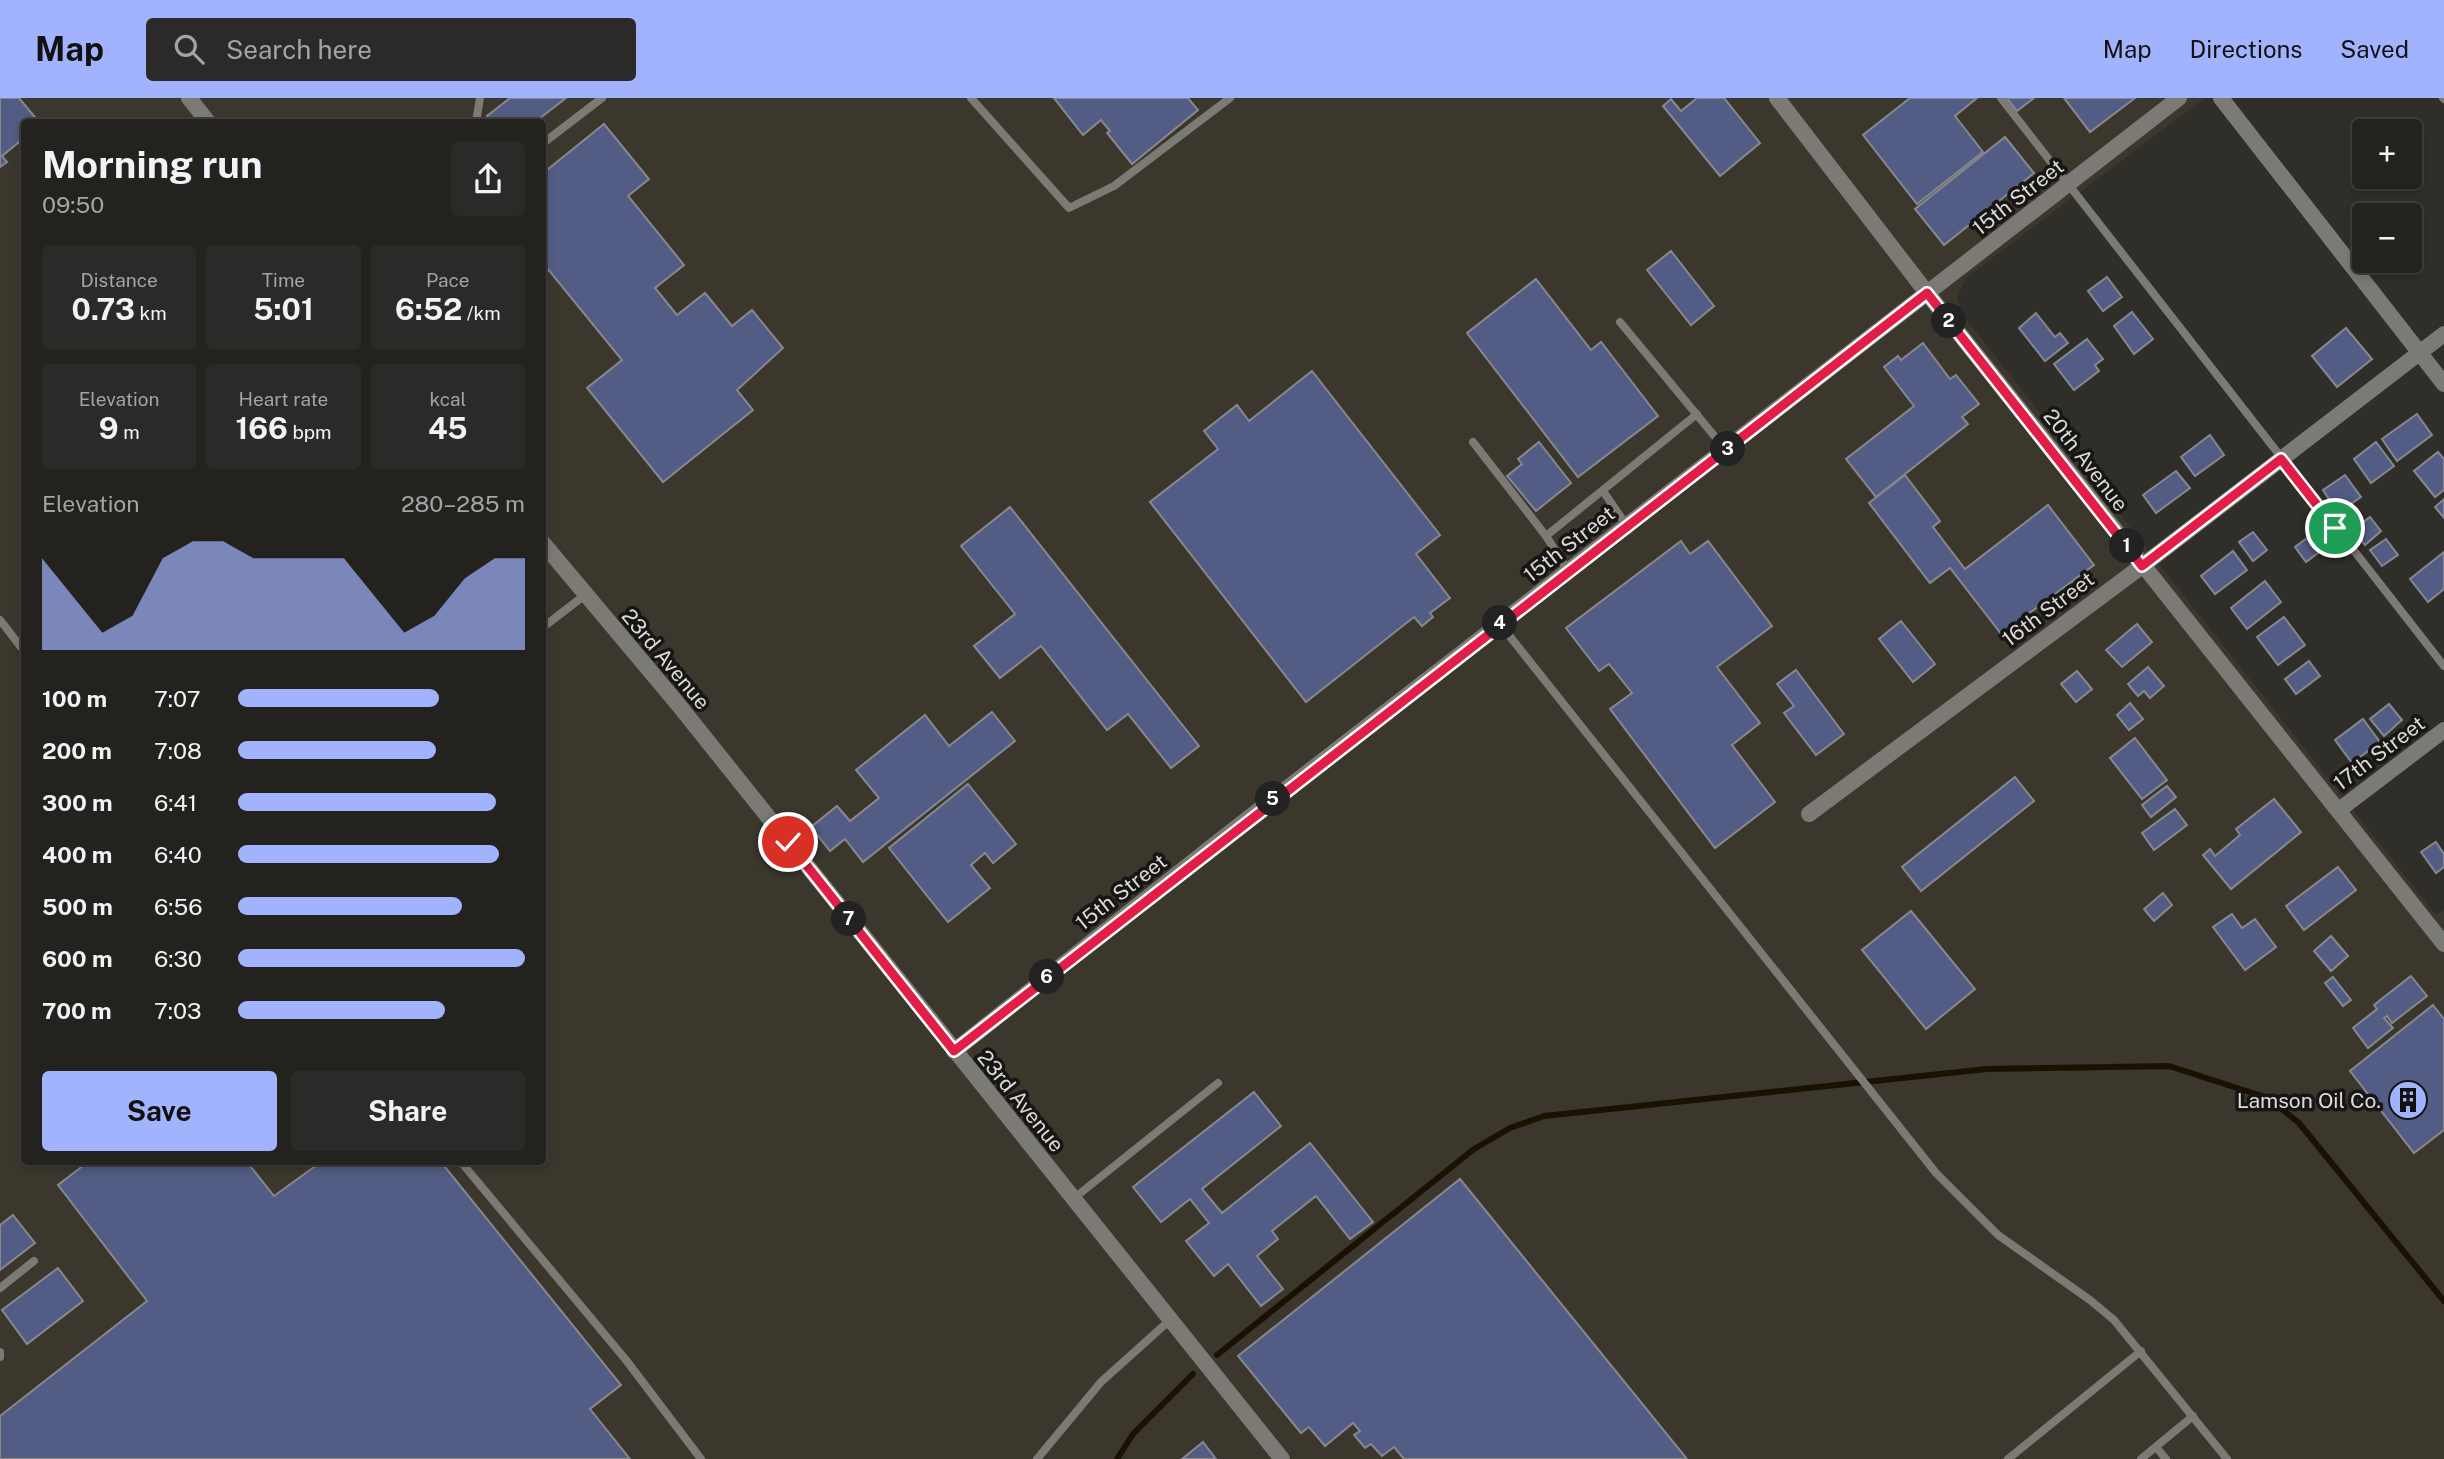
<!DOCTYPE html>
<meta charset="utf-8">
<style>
:root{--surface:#24221f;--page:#2c2a28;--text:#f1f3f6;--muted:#a3a4a4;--line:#413f3d;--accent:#a1b3fd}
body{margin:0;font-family:"Public Sans",sans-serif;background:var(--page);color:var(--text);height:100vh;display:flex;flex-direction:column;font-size:26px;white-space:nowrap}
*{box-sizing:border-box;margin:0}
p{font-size:23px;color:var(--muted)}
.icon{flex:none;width:38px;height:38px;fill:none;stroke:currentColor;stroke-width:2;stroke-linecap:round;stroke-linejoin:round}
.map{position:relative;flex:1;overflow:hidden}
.side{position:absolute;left:21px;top:21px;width:525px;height:1046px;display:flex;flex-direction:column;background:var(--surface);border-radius:7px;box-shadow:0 4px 10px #0003,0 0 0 2px var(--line)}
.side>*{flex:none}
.controls{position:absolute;left:2352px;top:21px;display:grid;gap:14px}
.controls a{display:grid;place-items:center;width:70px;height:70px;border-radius:7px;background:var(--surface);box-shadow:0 4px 10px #0003,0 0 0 2px var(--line);font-size:35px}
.pin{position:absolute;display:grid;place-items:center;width:60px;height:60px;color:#fff;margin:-30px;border:4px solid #fff;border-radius:50%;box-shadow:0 2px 7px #0007}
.km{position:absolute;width:35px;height:35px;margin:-18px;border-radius:50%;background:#222;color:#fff;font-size:19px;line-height:35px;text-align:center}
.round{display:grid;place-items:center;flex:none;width:74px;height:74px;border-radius:7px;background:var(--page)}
.headline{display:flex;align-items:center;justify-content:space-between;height:119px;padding:0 21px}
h1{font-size:38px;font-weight:700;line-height:52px}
.stats{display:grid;grid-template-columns:repeat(3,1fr);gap:10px;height:119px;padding:7px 21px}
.stats div{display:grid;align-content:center;border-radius:7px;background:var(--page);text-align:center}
.stats b{font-size:30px;font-weight:700}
.stats small{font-size:19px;font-weight:400}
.stats p{font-size:19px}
.chart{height:196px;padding:14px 21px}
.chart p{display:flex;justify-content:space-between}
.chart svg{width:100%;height:126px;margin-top:7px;fill:var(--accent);opacity:.7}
.primary-button{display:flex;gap:14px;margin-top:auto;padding:14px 21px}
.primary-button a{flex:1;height:80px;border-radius:7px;background:var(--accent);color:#111;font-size:28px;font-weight:700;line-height:80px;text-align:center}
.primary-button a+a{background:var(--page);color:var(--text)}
ul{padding:0 21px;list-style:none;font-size:23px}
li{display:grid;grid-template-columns:112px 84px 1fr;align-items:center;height:52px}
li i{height:18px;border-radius:9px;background:var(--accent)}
header{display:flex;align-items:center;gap:42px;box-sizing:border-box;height:98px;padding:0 35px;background:var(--accent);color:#111}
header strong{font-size:33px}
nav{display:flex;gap:38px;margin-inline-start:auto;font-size:24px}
.search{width:490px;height:63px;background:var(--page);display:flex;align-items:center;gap:18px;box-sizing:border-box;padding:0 24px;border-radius:7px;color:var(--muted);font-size:26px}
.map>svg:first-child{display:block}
.built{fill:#3b372d;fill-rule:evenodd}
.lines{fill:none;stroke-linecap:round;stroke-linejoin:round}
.stream{stroke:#1a1200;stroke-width:6}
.building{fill:#525c84;stroke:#87888e;stroke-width:2}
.lane{stroke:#7c7a75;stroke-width:8}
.street{stroke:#7c7a75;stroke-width:16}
.route-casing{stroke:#fff;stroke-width:14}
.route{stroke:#e11d48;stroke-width:9}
.labels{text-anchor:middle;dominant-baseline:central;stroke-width:7;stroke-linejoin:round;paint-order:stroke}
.street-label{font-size:21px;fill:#dbdad7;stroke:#171614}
.poi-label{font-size:21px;fill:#dbdad7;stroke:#171614;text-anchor:end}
</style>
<header>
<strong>Map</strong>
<div class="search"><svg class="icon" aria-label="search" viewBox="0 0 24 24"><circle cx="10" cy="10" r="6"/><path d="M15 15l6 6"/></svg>Search here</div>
<nav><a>Map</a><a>Directions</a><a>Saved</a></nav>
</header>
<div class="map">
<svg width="2444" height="1361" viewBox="0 0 2444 1361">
<rect width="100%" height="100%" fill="#302e29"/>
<path class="built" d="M0,0h2205l-239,180 -9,20 5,16 474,601 8,-6v550h-2444zM24,24h518v1040h-518z"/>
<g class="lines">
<g class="stream">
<path d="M1217,1257l257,-206 36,-21 34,-12 443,-47 182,-3 99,32 31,25 145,178"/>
<path d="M1117,1361l16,-25 60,-60"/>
</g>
</g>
<g class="building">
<path d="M0,0h19l20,24h-15v16l-22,18 5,6 -7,5z"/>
<path d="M510,0h56l-31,24h-43l-5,-6z"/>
<path d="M1054,0h134l10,12 -66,54 -25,-31 3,-2 -9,-11 -18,15z"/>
<path d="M1697,0h27l36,45 -40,33 -57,-70 8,-7 10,12z"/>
<path d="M1910,0h67l-22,18 28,36 -66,52 -54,-69z"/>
<path d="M2007,0h27l-17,13z"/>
<path d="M2064,0h71l-45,34z"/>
<path d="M604,26l45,55 -21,17 56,69 -29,23 22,27 28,-22 27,33 20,-16 31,38 -46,42 16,20 -90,72 -76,-94 35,-28 -80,-98v-88z"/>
<path d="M2005,39l29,36 -90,72 -29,-36z"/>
<path d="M1671,153l43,55 -23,19 -44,-55z"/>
<path d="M2107,179l15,20 -19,14 -15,-20z"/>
<path d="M1536,181l55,71 10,-8 57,74 -80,61 -111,-144z"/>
<path d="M2132,214l21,27 -19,15 -20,-28z"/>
<path d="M2036,215l19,24 5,-4 8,10 -23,18 -26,-33z"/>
<path d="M2346,230l26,31 -35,28 -25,-31z"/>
<path d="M2087,241l16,20 -8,6 4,6 -25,19 -20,-26z"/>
<path d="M1923,245l27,36 6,-4 23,29 -17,13 6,7 -92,73 -30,-38 68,-53 -30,-39 14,-11 3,4z"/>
<path d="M1312,273l128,164 -24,19 34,44 -20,15 3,4 -11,9 -8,-9 -108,85 -156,-200 68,-53 -14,-18 33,-26 12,16z"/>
<path d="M2417,316l15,21 -35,26 -15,-22z"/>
<path d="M2210,337l14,20 -29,21 -14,-19z"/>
<path d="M1539,344l32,41 -35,28 -29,-35 15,-12 -4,-5z"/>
<path d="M2376,344l18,24 -23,17 -17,-24z"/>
<path d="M2438,354l6,7v31l-9,7 -21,-26z"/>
<path d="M2176,373l14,17 -34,25 -13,-18z"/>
<path d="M1905,377l35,46 -7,6 32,42 83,-64 46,60 -71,53 4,5 -25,12 -52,-67 -20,15 -61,-80z"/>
<path d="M2345,377l16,22 -23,16 -15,-23z"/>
<path d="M2444,401v19l-9,-11z"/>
<path d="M1010,409l189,239 -28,22 -43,-54 -21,16 -66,-84 -41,32 -26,-32 41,-32 -54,-68z"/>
<path d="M2370,419l11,14 -16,14 -12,-15z"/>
<path d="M2253,434l14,18 -14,11 -14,-19z"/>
<path d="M2311,437l11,15 -16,12 -11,-15z"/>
<path d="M2386,441l12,16 -16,11 -12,-16z"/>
<path d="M1681,443l9,13 18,-13 64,85 -55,41 43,56 -28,22 43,57 -60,46 -105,-139 22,-16 -23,-29 -10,7 -33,-43z"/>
<path d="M2233,453l14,19 -32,24 -14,-18z"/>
<path d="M2444,454v37l-16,13 -18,-23z"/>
<path d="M2265,483l16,21 -34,27 -16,-21z"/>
<path d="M2284,519l21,28 -27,20 -21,-28z"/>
<path d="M1901,523l34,43 -22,18 -34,-43z"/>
<path d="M2137,526l15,18 -30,25 -16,-17z"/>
<path d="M2309,563l11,15 -24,18 -11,-15z"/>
<path d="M2148,569l16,19 -14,12 -6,-7 -6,5 -10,-12z"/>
<path d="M1796,572l48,64 -28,21 -32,-42 10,-7 -17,-22z"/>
<path d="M2077,573l15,18 -16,13 -15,-18z"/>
<path d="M2130,605l13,16 -14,11 -12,-15z"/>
<path d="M2389,606l13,16 -18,16 -14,-17z"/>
<path d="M992,614l23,29 -152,121 -18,-23 -15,12 -19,-24 26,-21 13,15 29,-23 -23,-28 69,-55 24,31z"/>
<path d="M2363,621l17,23 -28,21 -17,-23z"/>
<path d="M2135,640l32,42 -25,19 -32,-41z"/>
<path d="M2015,679l19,24 -113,90 -19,-24z"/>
<path d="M968,686l48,60 -23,19 -8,-10 -14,12 19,23 -42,34 -59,-74z"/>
<path d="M2167,688l9,11 -25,20 -9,-12z"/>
<path d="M2274,701l27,33 -70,57 -28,-34 7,-6 5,7 25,-21 -4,-6z"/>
<path d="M2175,711l12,16 -33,25 -12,-17z"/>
<path d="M2436,744l8,12v13l-8,6 -15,-21z"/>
<path d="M2338,769l18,23 -52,40 -18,-24z"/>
<path d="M2163,795l9,12 -18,16 -10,-12z"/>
<path d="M1911,813l64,78 -49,40 -64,-79z"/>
<path d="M2232,816l10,14 13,-9 21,28 -31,23 -32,-43z"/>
<path d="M2331,838l17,20 -17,15 -17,-20z"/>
<path d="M2411,878l16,20 -35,27 -5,-7 -3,2 9,10 -25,20 -15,-20 24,-19 -3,-4z"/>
<path d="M2333,879l18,23 -8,6 -18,-23z"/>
<path d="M2433,907l11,14v111l-30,23 -64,-82z"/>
<path d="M1254,994l27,34 -79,63 20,24 88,-70 63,79 -23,17 -34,-43 -44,35 6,8 -21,17 26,33 -22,17 -33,-42 -14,12 -28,-35 23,-18 -19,-24 -29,23 -28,-35z"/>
<path d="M88,1064h159l27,34 47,-34h120l180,223 -31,24 40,50h-630v-43l147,-115 -89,-116z"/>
<path d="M1460,1081l227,280h-283l-10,-12 -12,9 -11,-12 -6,4 -11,-13 6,-4 -7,-8 -28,23 -16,-19 -8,6 -63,-77z"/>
<path d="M13,1117l22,28 -35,27v-45z"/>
<path d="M58,1170l25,33 -56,43 -25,-34z"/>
<path d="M1203,1344l13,17h-34z"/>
</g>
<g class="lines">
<g class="lane">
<path d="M971,0l98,110 45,-22 116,-88"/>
<path d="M2001,0l443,568"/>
<path d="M2443,0l1,1"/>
<path d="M476,24l4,-24"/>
<path d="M542,46l60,-46"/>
<path d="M1620,224l106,128"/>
<path d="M1473,344l73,94 22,35"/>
<path d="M1603,393l24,35"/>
<path d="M1546,438l151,-122"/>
<path d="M0,522l24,31"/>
<path d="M1500,526l436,549 62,62 92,65 24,20 113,139"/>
<path d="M542,530l43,-33"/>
<path d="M461,1064l165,198 75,99"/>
<path d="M1073,1101l145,-116"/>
<path d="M0,1190l34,-27"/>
<path d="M0,1254v5"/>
<path d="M2156,1349l10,12"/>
<path d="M1037,1361l64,-77 69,-62"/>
<path d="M2008,1361l133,-108"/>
<path d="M2141,1361l52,-43"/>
</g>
<g class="street">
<path d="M189,0l19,24"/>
<path d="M1777,0l150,195 517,651"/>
<path d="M2221,0l223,286"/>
<path d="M542,444l135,161 605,756"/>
<path d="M2339,712l105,-80"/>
<path d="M1809,716l333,-248 302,-232"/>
<path d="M954,953l265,-210 960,-743"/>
</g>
</g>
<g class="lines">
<defs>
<path id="route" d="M788,744l166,209 973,-758 215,273 139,-107 54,69"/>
</defs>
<use href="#route" class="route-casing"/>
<use href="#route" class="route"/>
</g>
<defs>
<symbol id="building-disc" viewBox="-11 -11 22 22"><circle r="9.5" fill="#a1b3fd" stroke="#171614"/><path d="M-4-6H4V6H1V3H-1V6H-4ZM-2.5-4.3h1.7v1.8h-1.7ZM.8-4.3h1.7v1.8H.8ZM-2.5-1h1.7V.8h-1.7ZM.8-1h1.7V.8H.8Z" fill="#111"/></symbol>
</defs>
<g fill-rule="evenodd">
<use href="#building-disc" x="2386" y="980" width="44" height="44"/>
</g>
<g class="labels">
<g class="street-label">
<text transform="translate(2018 99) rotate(-38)">15th Street</text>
<text transform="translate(2086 362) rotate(52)">20th Avenue</text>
<text transform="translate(1569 446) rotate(-38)">15th Street</text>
<text transform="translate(2048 511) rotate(-37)">16th Street</text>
<text transform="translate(666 561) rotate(50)">23rd Avenue</text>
<text transform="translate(2379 655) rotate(-37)">17th Street</text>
<text transform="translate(1121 794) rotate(-38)">15th Street</text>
<text transform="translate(1021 1003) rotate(51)">23rd Avenue</text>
</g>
<g class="poi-label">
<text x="2381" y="1002">Lamson Oil Co.</text>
</g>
</g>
</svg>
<div class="controls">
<a>+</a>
<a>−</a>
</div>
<div class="pin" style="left:2335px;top:430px;background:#1e9e55"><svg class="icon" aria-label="arrive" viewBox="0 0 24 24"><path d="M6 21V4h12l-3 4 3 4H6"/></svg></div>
<div class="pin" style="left:788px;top:744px;background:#d93025"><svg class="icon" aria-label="check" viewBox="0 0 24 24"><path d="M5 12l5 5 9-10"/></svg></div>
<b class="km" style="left:2127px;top:448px">1</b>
<b class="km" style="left:1949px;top:223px">2</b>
<b class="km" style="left:1728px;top:351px">3</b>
<b class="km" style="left:1500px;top:525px">4</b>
<b class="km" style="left:1273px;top:701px">5</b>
<b class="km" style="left:1047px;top:879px">6</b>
<b class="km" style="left:849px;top:821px">7</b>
<section class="side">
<div class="headline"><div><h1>Morning run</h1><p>09:50</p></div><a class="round"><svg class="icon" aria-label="share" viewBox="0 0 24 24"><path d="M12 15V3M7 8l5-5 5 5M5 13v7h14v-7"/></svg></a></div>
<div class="stats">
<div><p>Distance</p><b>0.73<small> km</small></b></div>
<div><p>Time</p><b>5:01</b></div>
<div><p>Pace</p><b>6:52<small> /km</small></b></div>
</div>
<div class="stats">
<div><p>Elevation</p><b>9<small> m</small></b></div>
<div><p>Heart rate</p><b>166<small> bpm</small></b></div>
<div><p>kcal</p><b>45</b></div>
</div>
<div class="chart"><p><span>Elevation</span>280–285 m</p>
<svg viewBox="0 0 160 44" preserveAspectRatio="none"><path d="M0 44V12L10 25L20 38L30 32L40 12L50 6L60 6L70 12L80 12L90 12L100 12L110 25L120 38L130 32L140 19L150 12L160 12V44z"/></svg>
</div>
<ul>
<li><b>100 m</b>7:07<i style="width:70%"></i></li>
<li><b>200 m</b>7:08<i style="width:69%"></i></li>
<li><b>300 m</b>6:41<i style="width:90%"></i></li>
<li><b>400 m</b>6:40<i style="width:91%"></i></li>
<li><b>500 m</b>6:56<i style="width:78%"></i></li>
<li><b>600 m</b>6:30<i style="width:100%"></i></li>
<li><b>700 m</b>7:03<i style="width:72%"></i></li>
</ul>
<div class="primary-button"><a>Save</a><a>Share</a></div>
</section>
</div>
